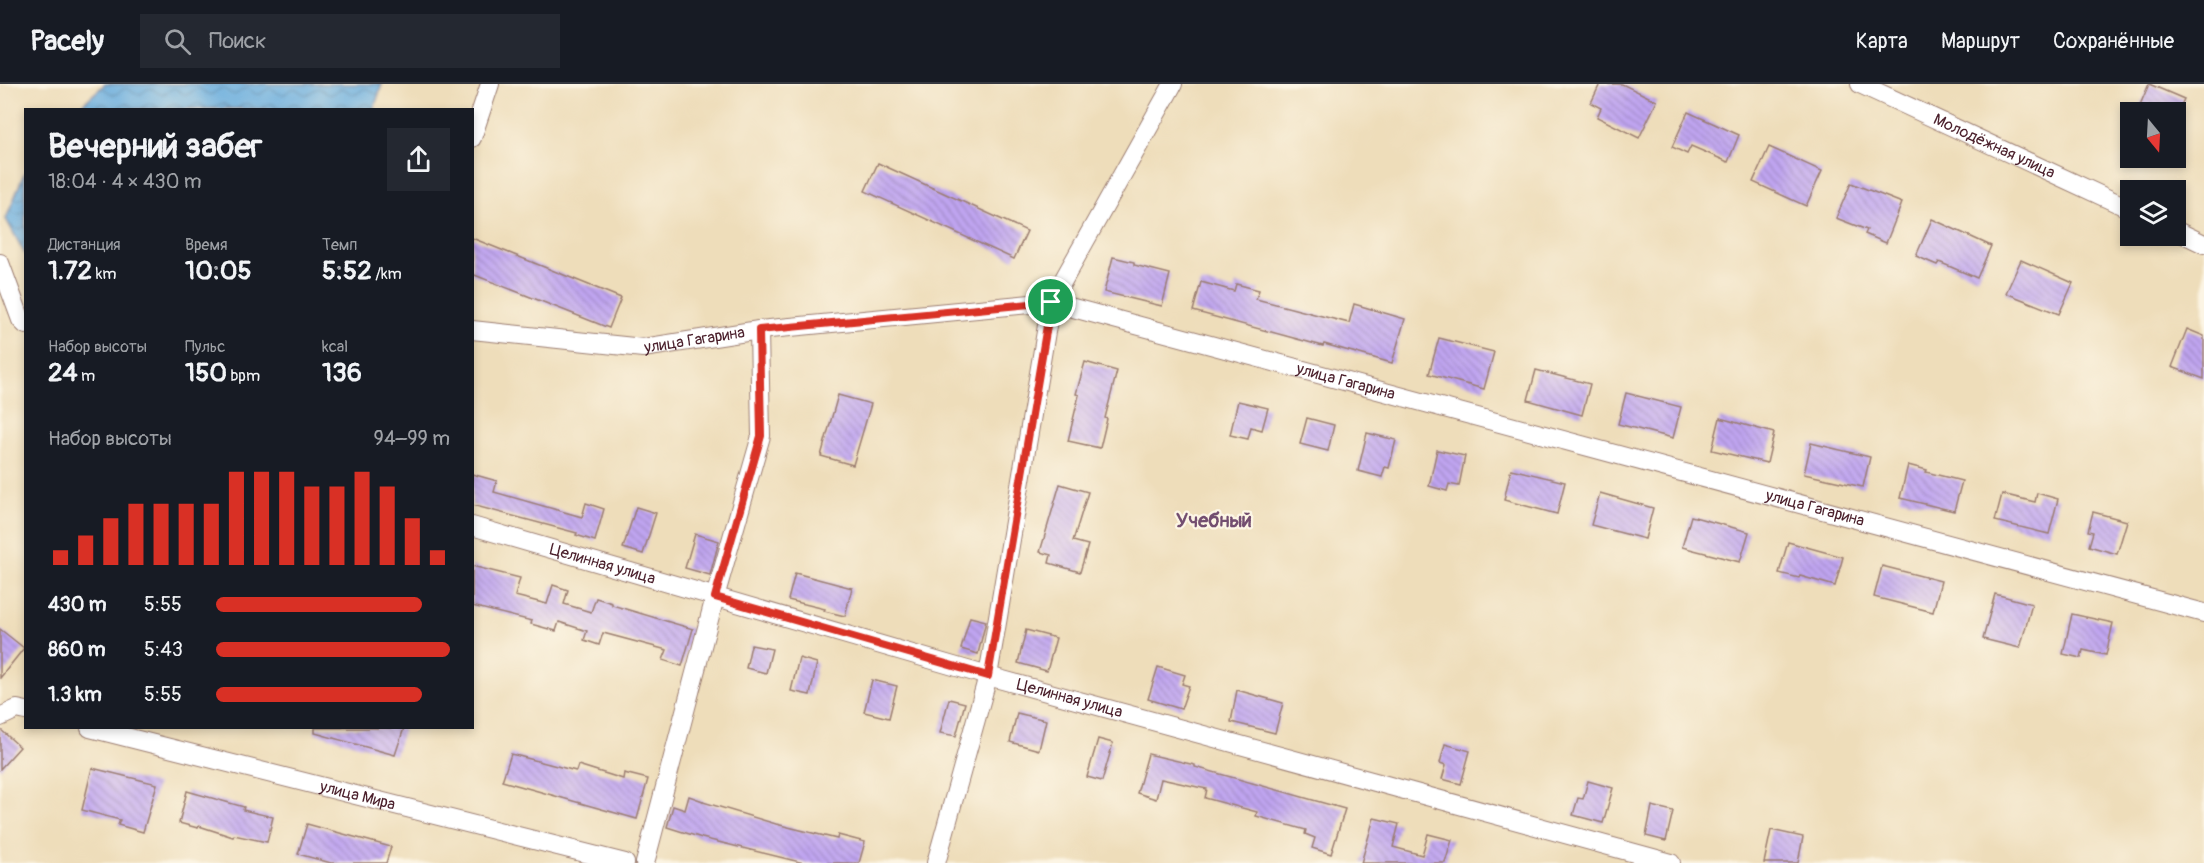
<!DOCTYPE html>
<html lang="ru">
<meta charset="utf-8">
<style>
:root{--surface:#171b24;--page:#242831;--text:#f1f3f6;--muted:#9ea1a6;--line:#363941;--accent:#d93025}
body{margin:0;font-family:Pangolin,sans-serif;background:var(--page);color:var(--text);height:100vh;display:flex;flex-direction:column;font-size:22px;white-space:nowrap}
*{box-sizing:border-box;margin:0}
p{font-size:20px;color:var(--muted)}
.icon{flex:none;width:33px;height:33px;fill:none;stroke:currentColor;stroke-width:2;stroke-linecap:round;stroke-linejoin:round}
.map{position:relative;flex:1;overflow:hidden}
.sheet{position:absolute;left:24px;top:24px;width:450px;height:621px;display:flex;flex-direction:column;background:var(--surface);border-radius:0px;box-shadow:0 3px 9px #0003}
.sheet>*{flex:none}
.needle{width:39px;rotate:162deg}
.tools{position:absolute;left:2120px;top:18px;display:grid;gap:12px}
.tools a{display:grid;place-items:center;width:66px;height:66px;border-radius:0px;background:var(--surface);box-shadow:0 3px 9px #0003;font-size:30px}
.pin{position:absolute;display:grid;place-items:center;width:51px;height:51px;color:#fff;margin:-26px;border:3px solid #fff;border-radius:50%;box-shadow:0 2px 6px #0007}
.round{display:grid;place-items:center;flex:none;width:63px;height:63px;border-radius:0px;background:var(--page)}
.headline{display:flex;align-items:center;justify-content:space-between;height:102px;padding:0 24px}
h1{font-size:33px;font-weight:800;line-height:45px}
.figures{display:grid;grid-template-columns:repeat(3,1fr);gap:9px;height:102px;padding:6px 24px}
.figures div{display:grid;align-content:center}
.figures b{font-size:26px;font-weight:800}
.figures small{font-size:16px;font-weight:400}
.figures p{font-size:16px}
.chart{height:168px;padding:12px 24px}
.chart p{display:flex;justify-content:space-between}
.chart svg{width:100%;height:108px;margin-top:6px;stroke:var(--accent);stroke-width:6}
ul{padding:0 24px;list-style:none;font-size:20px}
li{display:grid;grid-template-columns:96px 72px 1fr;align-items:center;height:45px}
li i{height:15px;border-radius:8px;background:var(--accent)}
header{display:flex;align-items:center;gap:36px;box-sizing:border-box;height:84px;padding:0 30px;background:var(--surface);border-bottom:2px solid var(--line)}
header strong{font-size:28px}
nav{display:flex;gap:33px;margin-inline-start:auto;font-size:21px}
.search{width:420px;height:54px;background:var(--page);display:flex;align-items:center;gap:15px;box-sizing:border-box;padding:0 21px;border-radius:0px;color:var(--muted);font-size:22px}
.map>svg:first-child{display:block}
.water{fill:url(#water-waves);stroke:#5a6684;stroke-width:1.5}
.building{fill:url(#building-back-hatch)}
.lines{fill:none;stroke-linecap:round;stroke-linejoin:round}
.minor-casing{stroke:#9c7e72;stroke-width:20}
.minor{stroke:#fff;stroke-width:18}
.route-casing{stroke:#fff;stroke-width:12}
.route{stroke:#d93025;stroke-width:8}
.labels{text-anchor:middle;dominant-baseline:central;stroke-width:4.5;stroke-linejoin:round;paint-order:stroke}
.street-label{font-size:16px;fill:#4a1f2b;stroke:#fcf5e5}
.quarter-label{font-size:20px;font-weight:bold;fill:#734e70;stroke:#fcf5e5}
</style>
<header>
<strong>Pacely</strong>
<div class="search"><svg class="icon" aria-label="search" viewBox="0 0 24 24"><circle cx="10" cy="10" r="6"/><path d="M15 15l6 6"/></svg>Поиск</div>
<nav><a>Карта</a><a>Маршрут</a><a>Сохранённые</a></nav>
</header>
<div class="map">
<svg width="2204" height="779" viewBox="0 0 2204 779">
<defs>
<pattern id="water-waves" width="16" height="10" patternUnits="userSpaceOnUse" patternTransform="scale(1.5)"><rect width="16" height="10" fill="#69adde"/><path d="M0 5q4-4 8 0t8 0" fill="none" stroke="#588cb4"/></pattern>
<pattern id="building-back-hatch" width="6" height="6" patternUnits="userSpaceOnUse" patternTransform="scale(1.5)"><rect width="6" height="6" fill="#c0a5f1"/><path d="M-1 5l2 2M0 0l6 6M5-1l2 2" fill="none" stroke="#9e86c3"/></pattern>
</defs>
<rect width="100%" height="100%" fill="#fcf5e5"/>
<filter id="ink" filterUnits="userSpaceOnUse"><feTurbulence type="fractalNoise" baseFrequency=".0167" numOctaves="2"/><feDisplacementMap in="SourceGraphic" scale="12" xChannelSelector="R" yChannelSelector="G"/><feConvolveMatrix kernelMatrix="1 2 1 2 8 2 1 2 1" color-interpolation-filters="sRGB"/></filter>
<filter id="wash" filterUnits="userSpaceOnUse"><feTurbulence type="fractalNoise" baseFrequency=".008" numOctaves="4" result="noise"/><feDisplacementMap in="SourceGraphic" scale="24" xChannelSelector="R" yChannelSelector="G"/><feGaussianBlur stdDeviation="1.35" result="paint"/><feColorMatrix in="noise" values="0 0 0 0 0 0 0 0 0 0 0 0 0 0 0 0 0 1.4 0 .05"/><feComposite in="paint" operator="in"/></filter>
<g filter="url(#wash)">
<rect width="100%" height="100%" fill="#eeddba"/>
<g class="water">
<path d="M105,0h277l-8,25h-297z"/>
<path d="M25,87l1,83h-1l-19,-35z"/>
</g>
<g id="blocks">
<g class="building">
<path d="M1600,0h22l35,17 -18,37 -42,-21 4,-9 -10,-5z"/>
<path d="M2149,0l35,15 -6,13h-41z"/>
<path d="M1688,28l51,23 -11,27 -37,-16 -4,8 -15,-7z"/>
<path d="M1769,63l53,24 -16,35 -53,-24z"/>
<path d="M878,79l149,68 -13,28 -149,-68z"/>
<path d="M1851,99l51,20 -16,40 -21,-9 2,-4 -31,-12z"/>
<path d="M1932,135l59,27 -14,32 -38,-16 -2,3 -21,-9z"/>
<path d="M472,154l149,60 -12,30 -137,-54z"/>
<path d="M1113,173l21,5v3l36,9 -8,32 -58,-14z"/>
<path d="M2021,176l52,23 -14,31 -53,-21z"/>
<path d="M1201,198l33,9 2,-7 23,6 -3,9 93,24 5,-19 51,15 -13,44 -68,-19 -1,2 -130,-35z"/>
<path d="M2187,245l17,7v43l-32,-12z"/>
<path d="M1439,254l55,14 -10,37 -55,-15z"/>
<path d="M1085,278l32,9 -12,47 2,1 -7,29 -32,-7 11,-46 -3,-1z"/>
<path d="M1536,286l54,14 -8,31 -54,-15z"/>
<path d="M1626,309l55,14 -8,31 -55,-14z"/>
<path d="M838,311l33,9 -18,61 -32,-9z"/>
<path d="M1238,317l30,7 -6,22 -11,-3 -3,12 -18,-4z"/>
<path d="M1307,334l27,7 -6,26 -28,-7z"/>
<path d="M1720,334l54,15 -7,30 -55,-13z"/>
<path d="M1367,349l29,7 -7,28 -4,-1 -3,10 -24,-6z"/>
<path d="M1811,359l59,14 -7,30 -59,-13z"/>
<path d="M1437,366l28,6 -6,30 -10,-2 -2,7 -18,-5z"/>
<path d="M1908,381l19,5 -1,2 36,9 -8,30 -54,-13z"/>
<path d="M1511,385l54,13 -8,32 -53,-14z"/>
<path d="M472,390l25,7 -3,11 88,25 4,-14 18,6 -9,32 -19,-6 1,-2 -105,-28z"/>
<path d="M1060,400l28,8 -15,49 15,4 -8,27 -31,-9 2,-8 -11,-3z"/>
<path d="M1600,409l53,15 -8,31 -54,-14z"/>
<path d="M2037,409l21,6 -9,35 -54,-13 7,-27 33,8z"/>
<path d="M636,423l20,6 -13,41 -20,-6z"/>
<path d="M2093,428l34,9 -10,33 -28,-8 4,-14 -5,-1z"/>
<path d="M1691,432l58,16 -9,30 -58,-15z"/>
<path d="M695,450l24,7 -9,34 -25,-7z"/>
<path d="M1788,458l55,15 -8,29 -35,-10 -1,2 -20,-5z"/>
<path d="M472,482l48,12 -5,18 32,8 6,-19 15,5 -4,14 27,8 5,-14 16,5v2l81,24 -11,37 -19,-6 4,-10 -64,-17 -4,12 -15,-5 3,-9 -28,-9 -3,9 -25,-7 1,-3 -60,-15z"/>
<path d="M1882,482l59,15 -8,31 -59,-15z"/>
<path d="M795,489l57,15 -7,28 -21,-5 1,-2 -37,-9z"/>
<path d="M1995,510l37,10 -12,44 -37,-9z"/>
<path d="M2072,530l41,9 -7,32 -23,-5 -2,8 -18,-4z"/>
<path d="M970,533l16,4 -8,33 -17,-5z"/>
<path d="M0,545l24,19 -24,30z"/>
<path d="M1026,546l30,8 -9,33 -29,-8z"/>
<path d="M751,561l21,4 -6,24 -20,-5z"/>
<path d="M799,574l18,5 -7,32 -19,-4z"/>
<path d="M1158,583l27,8 -3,9 7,2 -8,23 -33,-10z"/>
<path d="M872,596l25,6 -8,32 -25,-6z"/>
<path d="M1237,606l46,13 -8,30 -44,-11z"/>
<path d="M949,615l16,4 -9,33 -16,-3z"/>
<path d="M1017,629l29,7 -7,30 -29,-8z"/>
<path d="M315,644h89l-9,27 -80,-22z"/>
<path d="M0,645l20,18 -20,22z"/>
<path d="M1098,655l15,4 -11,38 -15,-4z"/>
<path d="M1445,660l25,7 -9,33 -19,-5 4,-14 -6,-2z"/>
<path d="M511,670l65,17 2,-6 45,14 1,-6 24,6 -11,40 -135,-38z"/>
<path d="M1148,670l47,11v2l150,42 -14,45 -19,-6 3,-10 -10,-4 1,-4 -50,-14 1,-4 -52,-14 2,-9 -46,-10 -5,20 -19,-6z"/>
<path d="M92,684l65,16 -14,48 -25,-7 2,-5 -38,-10z"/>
<path d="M1588,697l25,7 -10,35 -30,-8 5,-17 5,1z"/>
<path d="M187,707l57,16 -1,3 30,7 -6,25 -33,-7 -1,2 -34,-11 -1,2 -19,-5z"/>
<path d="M689,712l14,5v1l73,22 61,15 1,-4 27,7 -6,21h-55l-102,-25 -35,-11 6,-21 12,4z"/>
<path d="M1652,722l21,5 -7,30 -20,-5z"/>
<path d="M1374,734l25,6 -6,23 29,8 6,-21 24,6 -7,23h-84z"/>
<path d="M307,740l84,23 -5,16h-55l-33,-9z"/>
<path d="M1771,746l32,7 -5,26h-34z"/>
</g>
</g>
</g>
<g filter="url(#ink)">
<use href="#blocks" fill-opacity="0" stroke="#9c7e72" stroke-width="1.5"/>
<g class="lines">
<defs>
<g id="minor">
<path id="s1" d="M1860,0l270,125"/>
<path d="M472,54l18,-54"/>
<path d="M2175,146l29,14"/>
<path d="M0,179l21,57 5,5"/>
<path id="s2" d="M472,246l171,18 116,-18 292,-28 1153,311"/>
<path id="s3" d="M472,442l516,150 683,187"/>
<path d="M0,633l17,-8 9,2"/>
<path id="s4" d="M90,644l535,135"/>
<path d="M645,779l70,-266 46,-161 -2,-106"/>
<path d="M936,779l52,-187 63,-374 122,-218"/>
</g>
</defs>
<use href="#minor" class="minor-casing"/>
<use href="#minor" class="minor"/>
</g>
</g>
<g class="lines" filter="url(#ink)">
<defs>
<path id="route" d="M1051,218l-63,374 -273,-79 46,-161 -2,-106z"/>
</defs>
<use href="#route" class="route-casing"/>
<use href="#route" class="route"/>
</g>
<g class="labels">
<g class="street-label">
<text stroke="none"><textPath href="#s1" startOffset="148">Молодёжная улица</textPath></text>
<text stroke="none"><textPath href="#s2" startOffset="224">улица Гагарина</textPath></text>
<text stroke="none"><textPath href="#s2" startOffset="888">улица Гагарина</textPath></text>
<text stroke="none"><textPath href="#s2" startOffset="1374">улица Гагарина</textPath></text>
<text stroke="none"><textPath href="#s3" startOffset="136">Целинная улица</textPath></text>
<text stroke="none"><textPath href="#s3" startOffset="622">Целинная улица</textPath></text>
<text stroke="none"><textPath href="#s4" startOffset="276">улица Мира</textPath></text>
</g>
<g class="quarter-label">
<text x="1214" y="436">Учебный</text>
</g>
</g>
</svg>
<div class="tools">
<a><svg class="needle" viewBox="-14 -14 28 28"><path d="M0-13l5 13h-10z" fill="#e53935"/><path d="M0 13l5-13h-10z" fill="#9ea1a6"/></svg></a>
<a><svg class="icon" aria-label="layers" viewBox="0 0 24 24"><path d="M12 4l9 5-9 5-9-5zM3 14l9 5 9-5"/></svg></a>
</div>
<div class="pin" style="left:1051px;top:218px;background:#1e9e55"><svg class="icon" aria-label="arrive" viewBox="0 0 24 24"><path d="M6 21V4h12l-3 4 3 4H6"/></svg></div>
<section class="sheet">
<div class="headline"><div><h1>Вечерний забег</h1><p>18:04 · 4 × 430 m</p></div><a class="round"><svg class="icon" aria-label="share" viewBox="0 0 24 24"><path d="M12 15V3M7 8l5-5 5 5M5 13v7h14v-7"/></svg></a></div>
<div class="figures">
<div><p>Дистанция</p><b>1.72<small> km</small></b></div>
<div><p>Время</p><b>10:05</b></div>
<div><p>Темп</p><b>5:52<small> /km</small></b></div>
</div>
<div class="figures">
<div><p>Набор высоты</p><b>24<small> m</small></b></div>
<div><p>Пульс</p><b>150<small> bpm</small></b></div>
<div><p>kcal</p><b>136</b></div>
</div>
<div class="chart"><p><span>Набор высоты</span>94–99 m</p>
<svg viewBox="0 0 160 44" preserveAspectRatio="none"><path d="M5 44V38M15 44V32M25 44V25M35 44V19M45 44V19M55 44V19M65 44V19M75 44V6M85 44V6M95 44V6M105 44V12M115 44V12M125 44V6M135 44V12M145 44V25M155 44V38"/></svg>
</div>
<ul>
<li><b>430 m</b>5:55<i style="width:88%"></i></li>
<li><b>860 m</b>5:43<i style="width:100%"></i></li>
<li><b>1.3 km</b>5:55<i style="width:88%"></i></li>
</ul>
</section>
</div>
